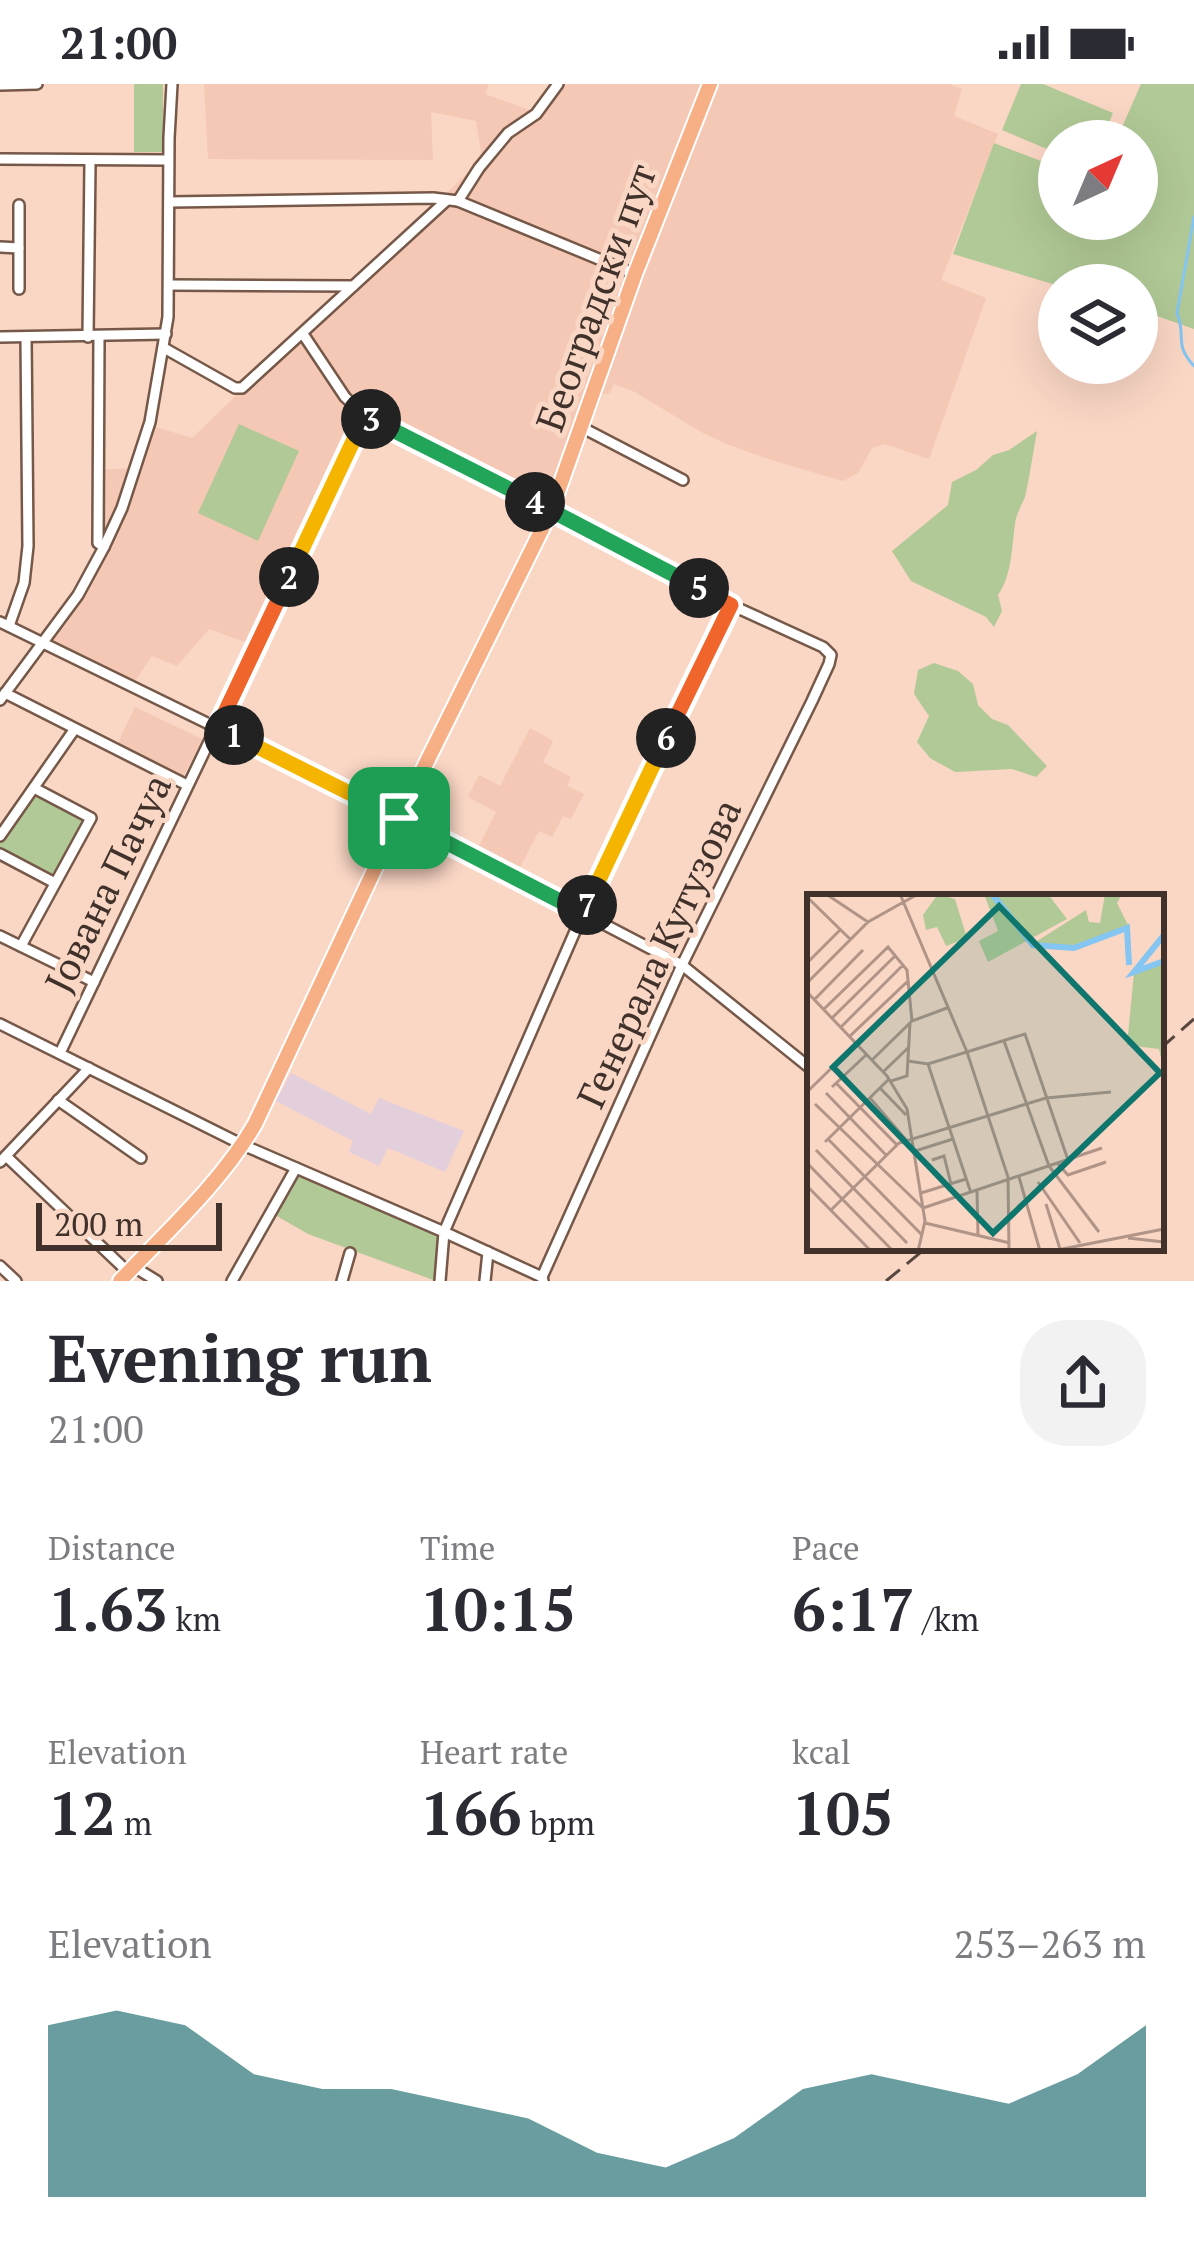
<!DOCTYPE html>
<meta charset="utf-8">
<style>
:root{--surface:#fff;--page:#f2f2f3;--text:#2b2b33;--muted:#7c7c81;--accent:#2b7579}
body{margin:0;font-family:"PT Serif",serif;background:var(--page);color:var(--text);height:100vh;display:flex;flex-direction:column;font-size:45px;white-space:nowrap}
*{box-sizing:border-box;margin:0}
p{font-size:39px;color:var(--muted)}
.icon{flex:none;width:66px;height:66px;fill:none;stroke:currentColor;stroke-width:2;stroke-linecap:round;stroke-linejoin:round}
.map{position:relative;height:1197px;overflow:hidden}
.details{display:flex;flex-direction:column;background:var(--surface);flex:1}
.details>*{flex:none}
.needle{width:78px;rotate:44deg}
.tools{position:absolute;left:1038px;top:36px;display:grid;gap:24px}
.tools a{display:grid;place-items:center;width:120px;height:120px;border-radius:50%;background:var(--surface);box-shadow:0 12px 48px #0002;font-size:60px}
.scale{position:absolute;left:36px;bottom:30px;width:186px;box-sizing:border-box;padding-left:12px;border:6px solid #40322b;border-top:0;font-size:33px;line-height:42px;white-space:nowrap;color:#40322b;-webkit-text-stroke:9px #fad6c5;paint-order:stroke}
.pin{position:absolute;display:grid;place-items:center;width:102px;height:102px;color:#fff;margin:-51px;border-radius:24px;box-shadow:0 6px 18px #0006}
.km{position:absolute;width:60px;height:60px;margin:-30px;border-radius:50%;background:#222;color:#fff;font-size:33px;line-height:60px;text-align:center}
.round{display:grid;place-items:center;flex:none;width:126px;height:126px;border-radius:48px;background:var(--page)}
.summary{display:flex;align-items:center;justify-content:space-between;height:204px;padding:0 48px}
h1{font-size:66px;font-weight:800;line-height:90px}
.stats{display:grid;grid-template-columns:repeat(3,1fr);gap:18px;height:204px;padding:12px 48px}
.stats div{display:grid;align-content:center}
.stats b{font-size:60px;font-weight:800}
.stats small{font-size:33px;font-weight:400}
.stats p{font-size:33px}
.chart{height:336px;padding:24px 48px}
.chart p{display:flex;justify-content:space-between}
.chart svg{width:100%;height:216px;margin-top:12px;fill:var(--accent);opacity:.7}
.status{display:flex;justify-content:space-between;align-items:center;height:84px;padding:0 60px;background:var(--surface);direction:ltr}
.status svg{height:33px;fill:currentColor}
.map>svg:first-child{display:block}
.built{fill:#f4c8b4}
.industrial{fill:#e3cedc}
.green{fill:#b1c996}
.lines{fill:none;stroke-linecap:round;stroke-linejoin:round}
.stream{stroke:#84c5f1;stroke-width:3}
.minor-casing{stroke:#765849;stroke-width:14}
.major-casing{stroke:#fff;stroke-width:18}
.minor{stroke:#fff;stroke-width:9}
.major{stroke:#f7af86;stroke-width:14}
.rail{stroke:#57473e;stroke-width:3;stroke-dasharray:18 9;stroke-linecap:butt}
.split-1-casing{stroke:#fff;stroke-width:24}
.split-2-casing{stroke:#fff;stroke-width:24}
.split-3-casing{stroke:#fff;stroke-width:24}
.split-4-casing{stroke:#fff;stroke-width:24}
.split-5-casing{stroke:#fff;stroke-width:24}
.split-6-casing{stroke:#fff;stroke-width:24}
.split-7-casing{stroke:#fff;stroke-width:24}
.split-8-casing{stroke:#fff;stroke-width:24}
.split-1{stroke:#f5b400;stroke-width:15}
.split-2{stroke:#f0652b;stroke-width:15}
.split-3{stroke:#f5b400;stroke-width:15}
.split-4{stroke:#22a559;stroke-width:15}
.split-5{stroke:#22a559;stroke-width:15}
.split-6{stroke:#f0652b;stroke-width:15}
.split-7{stroke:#f5b400;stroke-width:15}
.split-8{stroke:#22a559;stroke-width:15}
.labels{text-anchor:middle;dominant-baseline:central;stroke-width:10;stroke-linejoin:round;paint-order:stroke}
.street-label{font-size:39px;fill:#40322b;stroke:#fad6c5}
.inset-river{fill:none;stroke:#84c5f1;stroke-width:6}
.inset-road{fill:none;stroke:#b09487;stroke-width:3}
.view{fill:#0f766e;fill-opacity:0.15;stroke:#0f766e;stroke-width:6}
.inset-edge{fill:none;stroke:#40322b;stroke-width:6}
</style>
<div class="status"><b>21:00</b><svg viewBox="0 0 49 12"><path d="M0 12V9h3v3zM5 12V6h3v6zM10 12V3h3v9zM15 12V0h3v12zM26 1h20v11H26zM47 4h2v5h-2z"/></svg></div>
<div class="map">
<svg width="1194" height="1197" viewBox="0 0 1194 1197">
<rect width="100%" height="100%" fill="#fad6c5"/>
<g class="built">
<path d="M204,0h285l-4,10 58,21 24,-31h382l13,5 -8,27 44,18 -57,146 45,18 -57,161 -44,-15 -13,4 -14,25 -15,8 -72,-21 -47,-17 -23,-11 -66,-40 -21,-8 -4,9 -7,1 -48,118 -190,-96 -109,230 -47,-17 -32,37 -25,-10 -24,35 -88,-43 57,-85 -3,-93 46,-2 9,-43 43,13 290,-279 -6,-38 -45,-9 2,48 -225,-1z"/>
<path d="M135,623l67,32 -19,38 -66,-32z"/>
<path d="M530,644l23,13 -10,21 28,15 -4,9 17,8 -13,25 -8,-3 -11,21 -13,-6 -20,38 -41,-21 18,-36 -28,-15 11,-22 21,11z"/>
</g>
<path class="industrial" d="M291,989l80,41 8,-16 85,33 -19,41 -57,-24 -9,18 -30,-14 4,-11 -77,-40z"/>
<g class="green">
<rect x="134" y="0" width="29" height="68"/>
<path d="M1021,0h22l70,29 -12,28h-42v13l-57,-24z"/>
<path d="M1141,0h53v245l-57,-20v-24l-78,1 -106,-32 41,-111 65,25v51h78v-78h-21z"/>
<path d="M239,340l60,27 -41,90 -60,-28z"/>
<path d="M1037,347c-4,22 -7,44 -12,66 -3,8 -9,17 -10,27 -3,21 -3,52 -17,71l4,16 -8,16 -8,-10 -75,-36 -19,-30 56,-46 4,-23 24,-12 17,-15 16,-5z"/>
<path d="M934,579l24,8 15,13 5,21 14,14 16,6 39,41 -11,11 -24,-8 -57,3 -25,-14 -13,-16 12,-26 -15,-22 4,-24z"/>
<path d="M35,708l50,27 -32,60 -53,-28v-8z"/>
<path d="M298,1088l139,61 -1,48 -128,-47 -33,-19z"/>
</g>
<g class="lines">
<path class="stream" d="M1194,133l-17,96c10,25 -4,30 17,53"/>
<defs>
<g id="minor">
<path d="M0,1l37,-1"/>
<path d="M0,75l168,1"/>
<path d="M458,117l21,-33 29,-35 28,-19 22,-30"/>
<path d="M169,118l264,-4 25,3 177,73"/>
<path d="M0,163l19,1"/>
<path d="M169,201l184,1"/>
<path d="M19,205v-84"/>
<path d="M303,250l42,63 20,19 366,189 92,42 8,8 -2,9 -17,37 -130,264 -140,312"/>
<path d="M0,253l166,-3"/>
<path d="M88,253l2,-175"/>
<path d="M99,253l-1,206 6,4"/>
<path d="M164,264l71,40h7l205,-188"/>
<path d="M581,343l102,53"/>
<path d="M0,538l391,191 291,152 128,103"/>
<path d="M9,542l15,-43 4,-37 -2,-209"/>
<path d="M5,609l182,92"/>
<path d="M0,616l78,-105 26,-48 18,-39 28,-86 18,-105 1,-179 3,-54"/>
<path d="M0,752l74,-106"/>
<path d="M0,770l55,29"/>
<path d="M0,852l94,46"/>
<path d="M21,862l70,-128 -57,-30"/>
<path d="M0,940l243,121 201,87 98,45 1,4"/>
<path d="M60,969l305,-637"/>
<path d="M58,1016l83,58"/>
<path d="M6,1072l122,116"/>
<path d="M0,1078l89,-94"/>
<path d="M0,1182l16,15"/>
<path d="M134,1183l23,14"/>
<path d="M232,1197l64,-113"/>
<path d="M342,1197l8,-28"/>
<path d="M440,1197l4,-49 139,-319 148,-308"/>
<path d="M485,1197l3,-29"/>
</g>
<path id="major" d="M120,1197c47,-50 101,-98 135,-157l139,-296 157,-317 84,-237 75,-190"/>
</defs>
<use href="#minor" class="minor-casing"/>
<use href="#major" class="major-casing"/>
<use href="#minor" class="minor"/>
<use href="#major" class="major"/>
<g class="rail">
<path d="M1161,964l33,-29"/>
<path d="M886,1197l40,-33"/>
</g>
</g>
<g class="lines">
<defs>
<path id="split-1" d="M234,651l165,83"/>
<path id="split-2" d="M234,651l-16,-8 71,-150"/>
<path id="split-3" d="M289,493l76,-161 6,3"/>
<path id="split-4" d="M371,335l164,83"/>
<path id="split-5" d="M535,418l164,86"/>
<path id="split-6" d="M666,654l65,-133 -32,-17"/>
<path id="split-7" d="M587,821l79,-167"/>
<path id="split-8" d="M399,734l184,95 4,-8"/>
</defs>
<use href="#split-1" class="split-1-casing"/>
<use href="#split-2" class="split-2-casing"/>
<use href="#split-3" class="split-3-casing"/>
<use href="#split-4" class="split-4-casing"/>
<use href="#split-5" class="split-5-casing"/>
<use href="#split-6" class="split-6-casing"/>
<use href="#split-7" class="split-7-casing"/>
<use href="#split-8" class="split-8-casing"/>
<use href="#split-1" class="split-1"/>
<use href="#split-2" class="split-2"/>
<use href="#split-3" class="split-3"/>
<use href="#split-4" class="split-4"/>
<use href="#split-5" class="split-5"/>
<use href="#split-6" class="split-6"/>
<use href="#split-7" class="split-7"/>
<use href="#split-8" class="split-8"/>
</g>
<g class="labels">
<g class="street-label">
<text transform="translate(595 213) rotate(-70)">Београдски пут</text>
<text transform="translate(107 799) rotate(-64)">Јована Пачуа</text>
<text transform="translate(658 869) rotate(-65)">Генерала Кутузова</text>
</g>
</g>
<g transform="translate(807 810)">
<rect width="357" height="357" fill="#fad6c5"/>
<path d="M131,0l17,5 12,39 -21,8 -9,-19 -11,3 -3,-15zM177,0h64l19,25 -79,43 -9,-21 19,-10zM298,0h17l-5,9 11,22 -54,22 -40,-4 52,-33 3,12 11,1zM357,67v111l-5,-23 -32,-4 7,-72z" fill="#b1c996"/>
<path class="inset-river" d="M185,0l41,51 41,3 53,-20 2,37M357,41l-30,37 30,-11"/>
<path class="inset-road" d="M19,0l42,28M93,0l67,158 41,125 1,74M0,3l43,42M0,69l33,-33M0,89l61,-61 50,-28M0,98l80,84 20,33 18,112 -7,30M7,106l49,-50M17,115l64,-62 19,23 5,51M25,124l63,-62M34,133l62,-62M43,142l59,-56M197,147l45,125 50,66M65,166l40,-39 35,-13M101,167l20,3 97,-30 43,126M121,170l43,129M76,178l26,-25M84,187l16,-5 3,-53M29,189l61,62M25,193l34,-32M73,194l26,27M0,198l43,-42M19,199l60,62M63,204l37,43M8,210l108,104M21,245l94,96M18,248l64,-63M9,256l91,93M108,257l38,-12M125,266l12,-4 7,28M0,269l86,88M250,269l11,12 38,-13M212,283l21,74M231,288l42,61M0,292l64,65M170,297l1,45M114,299l45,-14M239,310l14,45M116,314l179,-60M24,316l68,-67 147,-45 65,-6M118,329l85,20M321,344l36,4M245,357l112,-22"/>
<path class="view" d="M192,12l161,167 -167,160 -160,-166z"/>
<rect width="357" height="357" class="inset-edge"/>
</g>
</svg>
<div class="tools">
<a><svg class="needle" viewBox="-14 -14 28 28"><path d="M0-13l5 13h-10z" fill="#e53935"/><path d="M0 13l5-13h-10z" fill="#7c7c81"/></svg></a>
<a><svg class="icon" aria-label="layers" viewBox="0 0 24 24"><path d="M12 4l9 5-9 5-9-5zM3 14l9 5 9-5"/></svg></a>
</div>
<div class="scale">200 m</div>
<div class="pin" style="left:399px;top:734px;background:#1e9e55"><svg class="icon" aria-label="arrive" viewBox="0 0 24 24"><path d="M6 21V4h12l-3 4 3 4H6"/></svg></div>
<b class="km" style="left:234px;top:651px">1</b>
<b class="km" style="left:289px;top:493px">2</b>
<b class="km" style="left:371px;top:335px">3</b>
<b class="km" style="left:535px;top:418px">4</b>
<b class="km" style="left:699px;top:504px">5</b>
<b class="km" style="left:666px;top:654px">6</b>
<b class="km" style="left:587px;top:821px">7</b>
</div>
<section class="details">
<div class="summary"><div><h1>Evening run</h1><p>21:00</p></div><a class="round"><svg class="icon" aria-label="share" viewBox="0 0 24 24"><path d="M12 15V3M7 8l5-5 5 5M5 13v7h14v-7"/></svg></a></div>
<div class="stats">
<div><p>Distance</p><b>1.63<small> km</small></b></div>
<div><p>Time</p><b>10:15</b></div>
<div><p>Pace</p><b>6:17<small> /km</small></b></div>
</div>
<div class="stats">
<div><p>Elevation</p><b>12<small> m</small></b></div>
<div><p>Heart rate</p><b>166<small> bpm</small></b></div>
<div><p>kcal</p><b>105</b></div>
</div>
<div class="chart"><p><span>Elevation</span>253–263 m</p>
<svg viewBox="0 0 160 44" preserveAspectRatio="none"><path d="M0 44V9L10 6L20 9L30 19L40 22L50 22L60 25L70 28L80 35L90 38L100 32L110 22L120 19L130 22L140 25L150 19L160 9V44z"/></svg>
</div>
</section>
